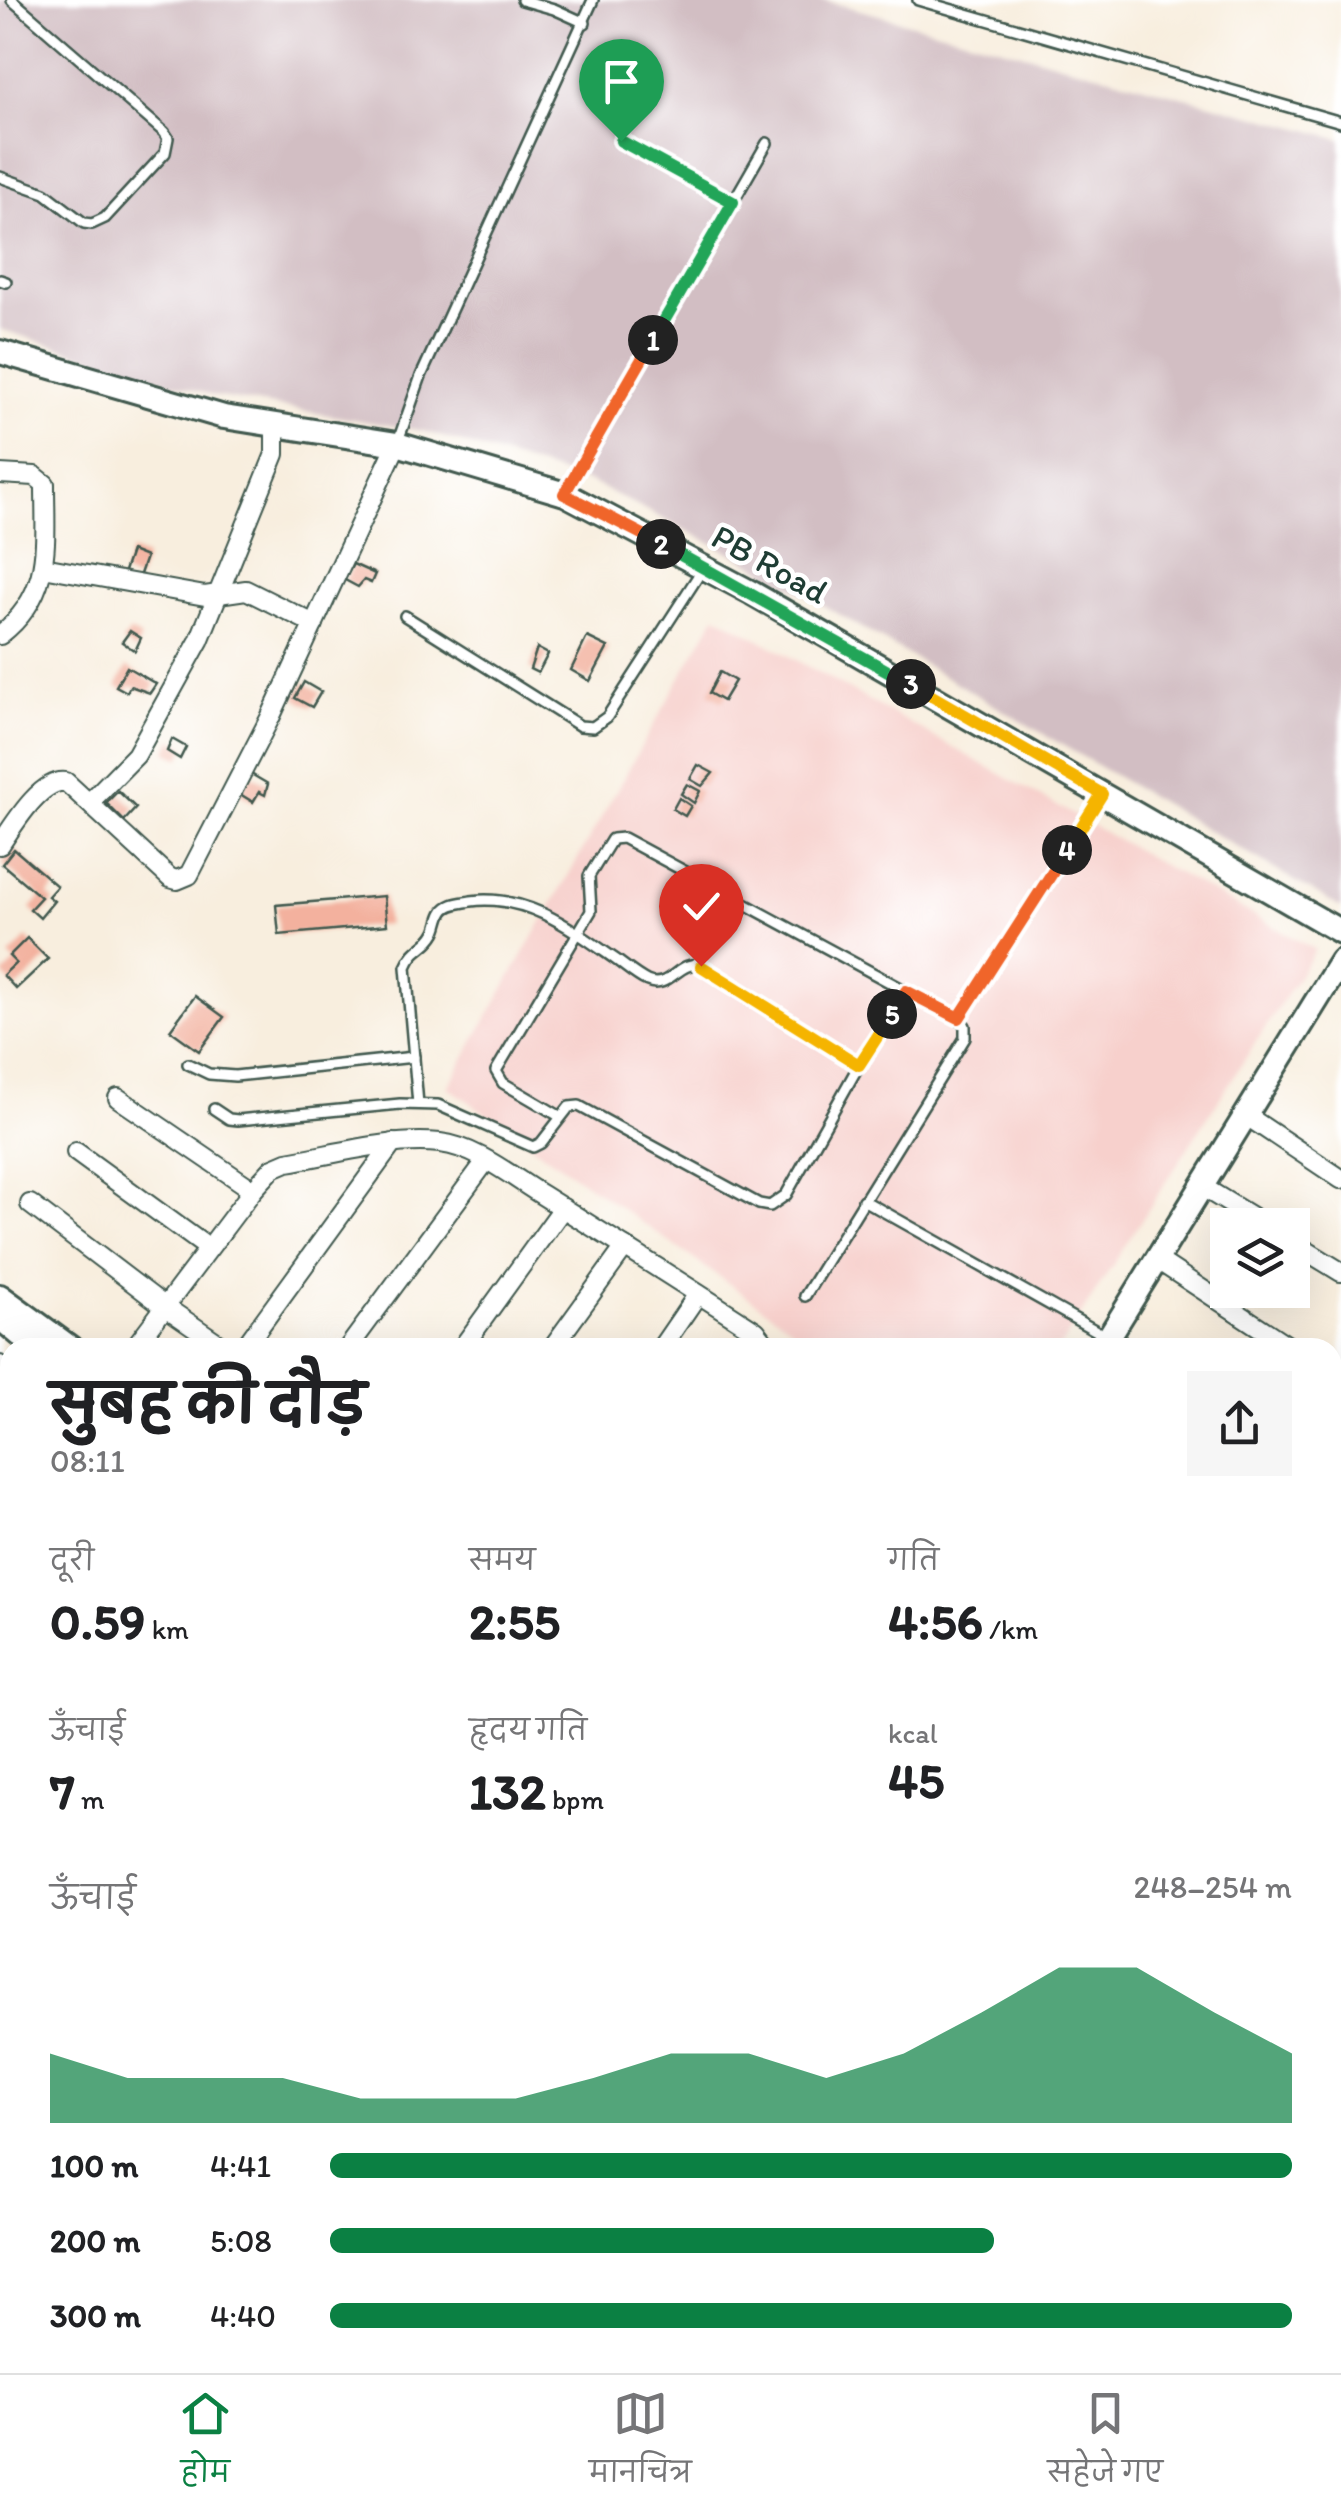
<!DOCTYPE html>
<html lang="hi">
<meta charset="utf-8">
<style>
:root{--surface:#fff;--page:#f6f6f6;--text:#202124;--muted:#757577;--line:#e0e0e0;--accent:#0b8043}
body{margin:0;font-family:Itim,"Playpen Sans Deva",sans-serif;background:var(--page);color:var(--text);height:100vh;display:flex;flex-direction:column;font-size:38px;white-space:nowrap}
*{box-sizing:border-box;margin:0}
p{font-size:32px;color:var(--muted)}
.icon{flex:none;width:55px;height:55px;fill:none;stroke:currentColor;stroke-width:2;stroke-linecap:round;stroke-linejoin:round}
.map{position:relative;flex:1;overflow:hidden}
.details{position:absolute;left:0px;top:1338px;width:1342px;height:1038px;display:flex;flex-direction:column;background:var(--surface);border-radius:30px 30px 0 0;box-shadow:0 10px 40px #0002}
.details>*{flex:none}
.fabs{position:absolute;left:1210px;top:1208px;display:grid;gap:20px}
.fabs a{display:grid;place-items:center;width:100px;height:100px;border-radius:0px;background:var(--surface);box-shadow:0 10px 40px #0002;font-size:50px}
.pin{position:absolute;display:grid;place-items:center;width:85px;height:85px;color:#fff;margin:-102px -42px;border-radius:50% 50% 50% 0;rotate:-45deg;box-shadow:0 0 10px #0007}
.pin .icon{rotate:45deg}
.km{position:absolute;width:50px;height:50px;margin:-25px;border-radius:50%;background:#222;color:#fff;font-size:28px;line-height:50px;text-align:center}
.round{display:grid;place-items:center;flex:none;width:105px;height:105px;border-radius:0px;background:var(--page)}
.head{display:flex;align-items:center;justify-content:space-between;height:170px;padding:0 50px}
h1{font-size:55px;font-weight:700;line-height:75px}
.figures{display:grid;grid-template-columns:repeat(3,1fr);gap:15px;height:170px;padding:10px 50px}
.figures div{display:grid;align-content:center}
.figures b{font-size:50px;font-weight:700}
.figures small{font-size:28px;font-weight:400}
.figures p{font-size:28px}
.chart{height:280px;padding:20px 50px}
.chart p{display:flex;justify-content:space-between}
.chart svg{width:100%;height:180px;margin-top:10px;fill:var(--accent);opacity:.7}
ul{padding:0 50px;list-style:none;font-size:32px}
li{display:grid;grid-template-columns:160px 120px 1fr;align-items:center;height:75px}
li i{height:25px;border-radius:12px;background:var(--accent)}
.dock{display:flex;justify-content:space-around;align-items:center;height:140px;border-top:2px solid var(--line);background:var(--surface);font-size:28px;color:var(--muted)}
.dock a{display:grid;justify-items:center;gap:5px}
.dock .current{color:var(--accent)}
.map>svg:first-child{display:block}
.built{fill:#f7d0cc}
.industrial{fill:#d2bec3}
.building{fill:#f3b19e}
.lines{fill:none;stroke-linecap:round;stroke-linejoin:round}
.service-casing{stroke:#40584e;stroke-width:14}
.minor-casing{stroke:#40584e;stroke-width:22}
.tertiary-casing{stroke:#40584e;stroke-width:28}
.service{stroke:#fff;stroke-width:9}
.minor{stroke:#fff;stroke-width:18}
.tertiary{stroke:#fff;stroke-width:22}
.split-1-casing{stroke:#fff;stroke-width:20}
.split-2-casing{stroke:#fff;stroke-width:20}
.split-3-casing{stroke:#fff;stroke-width:20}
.split-4-casing{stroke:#fff;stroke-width:20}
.split-5-casing{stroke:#fff;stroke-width:20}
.split-6-casing{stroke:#fff;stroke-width:20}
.split-1{stroke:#22a559;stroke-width:12}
.split-2{stroke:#f0652b;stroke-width:12}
.split-3{stroke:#22a559;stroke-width:12}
.split-4{stroke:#f5b400;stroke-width:12}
.split-5{stroke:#f0652b;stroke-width:12}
.split-6{stroke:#f5b400;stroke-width:12}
.labels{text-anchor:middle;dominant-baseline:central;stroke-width:9;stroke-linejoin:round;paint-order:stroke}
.street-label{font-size:35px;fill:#1f3d34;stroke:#fff}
</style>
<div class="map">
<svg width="1341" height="2373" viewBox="0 0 1341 2373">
<rect width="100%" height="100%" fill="#fff"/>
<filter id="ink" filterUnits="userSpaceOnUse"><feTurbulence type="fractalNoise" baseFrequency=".01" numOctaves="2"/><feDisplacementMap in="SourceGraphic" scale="20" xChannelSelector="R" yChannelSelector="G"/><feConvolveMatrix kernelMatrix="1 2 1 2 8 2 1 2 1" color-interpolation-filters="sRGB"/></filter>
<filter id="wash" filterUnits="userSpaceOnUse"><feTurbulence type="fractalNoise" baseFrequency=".0048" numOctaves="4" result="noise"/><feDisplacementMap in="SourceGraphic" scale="40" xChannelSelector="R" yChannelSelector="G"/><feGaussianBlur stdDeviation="2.25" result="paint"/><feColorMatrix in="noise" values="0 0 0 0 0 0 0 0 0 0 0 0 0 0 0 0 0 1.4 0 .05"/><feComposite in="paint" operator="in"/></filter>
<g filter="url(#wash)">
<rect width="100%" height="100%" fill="#f8eede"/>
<path class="built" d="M716,615l599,335 -255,397h-271l3,-19 -344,-241z"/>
<path class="industrial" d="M0,0h823l518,139v769l-590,-345 -159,-80 -169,-52 -209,-35 -214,-67z"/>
<g id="blocks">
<g class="building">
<path d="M131,551l15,6 -8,23 -15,-6z"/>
<path d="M353,564l22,10 -4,9 -7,-3 -6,7 -13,-7z"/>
<path d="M130,631l11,7 -6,13 -13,-9z"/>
<path d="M587,637l21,10 -18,34 -19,-11z"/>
<path d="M537,648l11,6 -10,19 -8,-4z"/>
<path d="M127,667l29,17 -6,9 -20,-7 -3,6 -11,-6z"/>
<path d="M720,672l15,9 -12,20 -14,-8z"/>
<path d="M304,682l17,10 -9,15 -17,-9z"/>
<path d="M172,739l14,8 -6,12 -13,-8z"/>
<path d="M698,765l15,8 -11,13 -12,-7z"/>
<path d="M251,774l17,10 -3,11 -6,-3 -6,10 -13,-8z"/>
<path d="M687,784l13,7 -6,12 -13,-9z"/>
<path d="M118,791l18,17 -12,13 -18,-18z"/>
<path d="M679,798l12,8 -6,10 -12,-7z"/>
<path d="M14,849l43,37 -9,10 6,5 -14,17 -10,-9 11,-12 -39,-33z"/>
<path d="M384,896l3,29 -108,10 -3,-30z"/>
<path d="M27,938l21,21 -32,30 -13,-14 13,-12 -7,-7z"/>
<path d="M195,996l29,21 -25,34 -29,-21z"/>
</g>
</g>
</g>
<g filter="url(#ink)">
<use href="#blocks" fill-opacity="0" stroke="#40584e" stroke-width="2.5"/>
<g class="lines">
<defs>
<g id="service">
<path d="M522,0l32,9 31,14"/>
<path d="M918,0l423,122"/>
<path d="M621,141l112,61"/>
<path d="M0,177l45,16 39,30 8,1 13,-6 60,-65 3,-15 -4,-6 -152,-132"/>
<path d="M0,280l6,2"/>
<path d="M398,441l23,-65 172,-376"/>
<path d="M566,492l201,-349"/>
<path d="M405,616l175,110 13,1 14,-10 95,-147"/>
<path d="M959,1018l141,-221"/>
<path d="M188,1064l21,10 26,2 179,-19"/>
<path d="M418,1104l-12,-137c8,-20 21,-19 29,-34 4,-6 4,-15 8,-21 5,-9 18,-9 28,-11 56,-7 100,27 144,58 10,7 21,17 32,22 23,10 32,-23 54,-15l158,99"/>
<path d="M214,1109l15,10 9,1 162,-16 38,1 95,42 8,-4 28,-36 10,-1 180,98 11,2 16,-11 73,-130 47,-74 -283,-153 -11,1 -23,37 2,35 -95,160 7,12 58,34"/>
<path d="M863,1200l246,138"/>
<path d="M805,1296l160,-258v-12l-6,-8 -53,-27"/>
</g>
<g id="minor">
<path d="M0,474l35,2 10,8c0,61 8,110 -45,151"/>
<path d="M43,567l162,29 41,-6 68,34"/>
<path d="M89,803l47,-48 63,-114 76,-187v-29"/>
<path d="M0,845c13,-19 41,-67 66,-63l104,96 7,2 12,-5 81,-157 127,-274"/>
<path d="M118,1098l135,92"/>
<path d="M1244,1114l97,65"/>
<path d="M76,1152l132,96"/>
<path d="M1201,1186l64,39"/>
<path d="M30,1204l134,102 61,42"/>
<path d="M1292,1242l49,30"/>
<path d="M1156,1259l135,89"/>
<path d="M134,1348l119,-158 20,-22 14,-6c49,-8 102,-24 153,-19 36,4 71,33 102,52 72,45 143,90 214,136l7,9v8"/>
<path d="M244,1348l149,-205"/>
<path d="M348,1348l138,-187"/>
<path d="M462,1348l101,-140"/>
<path d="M552,1348l73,-101"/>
<path d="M661,1348l37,-54"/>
<path d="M0,1365l10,7"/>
<path d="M1332,1375l9,5"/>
<path d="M0,1420l10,-20"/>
<path d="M1332,1470l9,5"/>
<path d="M0,1479l10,9"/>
<path d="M0,1571l10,-12"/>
<path d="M0,1715h10"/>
<path d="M0,1892l10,5"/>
<path d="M1332,1906l9,-12"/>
<path d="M0,1955l10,2"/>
<path d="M0,2015l10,-17"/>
<path d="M1332,2246l9,-11"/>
<path d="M313,2365l11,8"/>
<path d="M745,2365l13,8"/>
<path d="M0,2371l10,2"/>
<path d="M116,2373l1,-1"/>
<path d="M253,2373l6,-8"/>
<path d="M345,2373l3,-8"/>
<path d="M524,2373l4,-8"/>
<path d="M990,2373l7,-8"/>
</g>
<g id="tertiary">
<path d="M0,352l224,65 173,27 168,50 187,99 589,339"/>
<path d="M0,1296l71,52"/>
<path d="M0,1318l36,30"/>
<path d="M1102,1348l239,-387"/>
<path d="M1303,2365l6,8"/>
<path d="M842,2373l4,-8"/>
</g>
</defs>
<use href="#service" class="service-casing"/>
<use href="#minor" class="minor-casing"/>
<use href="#tertiary" class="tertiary-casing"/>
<use href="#service" class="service"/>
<use href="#minor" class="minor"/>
<use href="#tertiary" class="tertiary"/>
</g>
</g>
<g class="lines" filter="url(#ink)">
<defs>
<path id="split-1" d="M621,141l112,61 -80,138"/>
<path id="split-2" d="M653,340l-89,154 97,50"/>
<path id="split-3" d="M661,544l250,140"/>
<path id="split-4" d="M911,684l191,110 -35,56"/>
<path id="split-5" d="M892,1014l14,-23 53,27 108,-168"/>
<path id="split-6" d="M701,966l158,99 33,-51"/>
</defs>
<use href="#split-1" class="split-1-casing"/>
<use href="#split-2" class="split-2-casing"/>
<use href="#split-3" class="split-3-casing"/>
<use href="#split-4" class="split-4-casing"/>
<use href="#split-5" class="split-5-casing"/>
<use href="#split-6" class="split-6-casing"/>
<use href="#split-1" class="split-1"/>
<use href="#split-2" class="split-2"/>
<use href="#split-3" class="split-3"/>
<use href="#split-4" class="split-4"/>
<use href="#split-5" class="split-5"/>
<use href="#split-6" class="split-6"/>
</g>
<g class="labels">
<g class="street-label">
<text transform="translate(770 564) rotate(29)">PB Road</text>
</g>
</g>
</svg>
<div class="fabs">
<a><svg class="icon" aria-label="layers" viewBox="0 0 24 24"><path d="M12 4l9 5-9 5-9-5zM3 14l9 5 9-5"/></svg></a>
</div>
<div class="pin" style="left:621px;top:141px;background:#1e9e55"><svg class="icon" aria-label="arrive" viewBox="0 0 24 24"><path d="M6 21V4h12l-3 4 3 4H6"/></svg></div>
<div class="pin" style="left:701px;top:966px;background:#d93025"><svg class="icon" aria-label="check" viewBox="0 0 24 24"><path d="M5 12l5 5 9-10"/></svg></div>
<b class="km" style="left:653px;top:340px">1</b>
<b class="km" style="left:661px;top:544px">2</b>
<b class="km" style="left:911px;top:684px">3</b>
<b class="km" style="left:1067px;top:850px">4</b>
<b class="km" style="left:892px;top:1014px">5</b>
<section class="details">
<div class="head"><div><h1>सुबह की दौड़</h1><p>08:11</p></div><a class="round"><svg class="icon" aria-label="share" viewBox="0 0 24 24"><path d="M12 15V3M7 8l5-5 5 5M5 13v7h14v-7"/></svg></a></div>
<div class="figures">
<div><p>दूरी</p><b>0.59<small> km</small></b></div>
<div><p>समय</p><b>2:55</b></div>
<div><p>गति</p><b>4:56<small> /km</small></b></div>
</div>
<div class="figures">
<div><p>ऊँचाई</p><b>7<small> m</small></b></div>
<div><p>हृदय गति</p><b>132<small> bpm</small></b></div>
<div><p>kcal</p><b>45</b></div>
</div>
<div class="chart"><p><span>ऊँचाई</span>248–254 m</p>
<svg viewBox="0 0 160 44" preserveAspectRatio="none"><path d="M0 44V27L10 33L20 33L30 33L40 38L50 38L60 38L70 33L80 27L90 27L100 33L110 27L120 17L130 6L140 6L150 17L160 27V44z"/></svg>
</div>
<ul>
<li><b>100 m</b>4:41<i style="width:100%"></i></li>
<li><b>200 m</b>5:08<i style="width:69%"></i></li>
<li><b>300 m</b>4:40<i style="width:100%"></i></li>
</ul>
</section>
</div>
<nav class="dock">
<a class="current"><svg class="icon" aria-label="home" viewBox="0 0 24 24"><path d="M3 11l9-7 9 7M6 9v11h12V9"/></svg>होम</a>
<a><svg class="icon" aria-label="map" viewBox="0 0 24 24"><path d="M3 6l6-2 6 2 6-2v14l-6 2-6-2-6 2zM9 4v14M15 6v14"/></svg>मानचित्र</a>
<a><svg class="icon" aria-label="saved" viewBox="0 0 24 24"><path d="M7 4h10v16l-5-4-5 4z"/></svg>सहेजे गए</a>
</nav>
